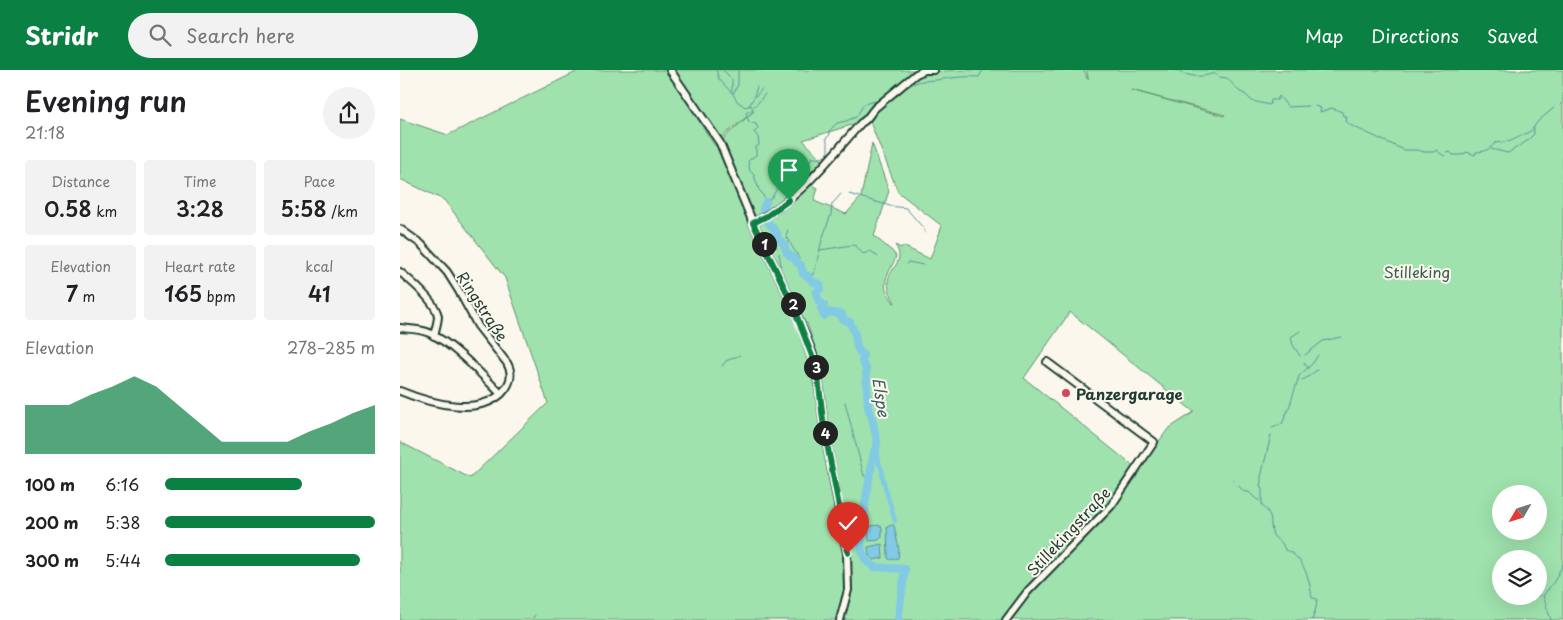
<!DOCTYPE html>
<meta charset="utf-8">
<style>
:root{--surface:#fff;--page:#f2f2f2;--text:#202124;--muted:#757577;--accent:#0b8043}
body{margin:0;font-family:"Playpen Sans",sans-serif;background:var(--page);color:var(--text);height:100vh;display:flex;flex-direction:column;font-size:19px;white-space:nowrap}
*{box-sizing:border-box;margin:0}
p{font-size:16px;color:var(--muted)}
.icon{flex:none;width:28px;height:28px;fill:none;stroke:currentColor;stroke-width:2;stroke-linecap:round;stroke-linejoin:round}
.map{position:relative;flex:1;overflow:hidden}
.panel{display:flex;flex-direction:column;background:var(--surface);width:400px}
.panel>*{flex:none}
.needle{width:32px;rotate:231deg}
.tools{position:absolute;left:1092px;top:415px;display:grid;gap:10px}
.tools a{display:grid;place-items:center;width:55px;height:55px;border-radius:50%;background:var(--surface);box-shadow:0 5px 20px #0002;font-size:25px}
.pin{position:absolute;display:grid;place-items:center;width:42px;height:42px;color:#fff;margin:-51px -21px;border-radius:50% 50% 50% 0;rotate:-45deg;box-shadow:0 0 5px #0007}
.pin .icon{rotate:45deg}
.km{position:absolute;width:25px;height:25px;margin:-12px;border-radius:50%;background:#222;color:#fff;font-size:14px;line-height:25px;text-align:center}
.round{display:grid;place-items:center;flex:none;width:52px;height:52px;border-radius:26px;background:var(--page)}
.overview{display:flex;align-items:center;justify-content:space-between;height:85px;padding:0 25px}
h1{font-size:28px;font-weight:600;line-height:38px}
.stats{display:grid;grid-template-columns:repeat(3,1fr);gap:8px;height:85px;padding:5px 25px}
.stats div{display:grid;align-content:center;border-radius:5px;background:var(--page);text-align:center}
.stats b{font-size:21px;font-weight:600}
.stats small{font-size:14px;font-weight:400}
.stats p{font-size:14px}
.chart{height:140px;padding:10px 25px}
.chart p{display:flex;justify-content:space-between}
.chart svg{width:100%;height:90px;margin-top:5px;fill:var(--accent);opacity:.7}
ul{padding:0 25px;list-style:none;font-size:16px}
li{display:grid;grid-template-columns:80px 60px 1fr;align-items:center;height:38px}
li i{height:12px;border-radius:6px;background:var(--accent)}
header{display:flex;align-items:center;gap:30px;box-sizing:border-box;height:70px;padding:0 25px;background:var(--accent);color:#fff}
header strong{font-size:24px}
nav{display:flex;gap:28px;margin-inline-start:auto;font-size:18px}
.search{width:350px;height:45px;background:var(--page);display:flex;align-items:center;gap:12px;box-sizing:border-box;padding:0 18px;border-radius:28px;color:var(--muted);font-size:19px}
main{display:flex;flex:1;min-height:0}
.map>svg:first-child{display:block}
.green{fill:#9fe2ad;stroke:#5f9070;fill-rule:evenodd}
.water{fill:#82cae3;stroke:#5a929d}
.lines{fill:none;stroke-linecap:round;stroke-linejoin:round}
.stream{stroke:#5a929d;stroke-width:1}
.canal{stroke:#82cae3;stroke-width:4.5}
.river{stroke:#82cae3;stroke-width:8}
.minor-casing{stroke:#1f3d34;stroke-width:10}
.minor{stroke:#fbf7ec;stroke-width:6}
.route-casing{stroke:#fff;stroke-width:10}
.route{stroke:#0b8043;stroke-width:6}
.poi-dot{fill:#d1495b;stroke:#fbf7ec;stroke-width:2}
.labels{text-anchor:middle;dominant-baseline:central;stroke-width:4;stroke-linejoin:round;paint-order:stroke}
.park-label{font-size:15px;fill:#395e4c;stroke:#fbf7ec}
.street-label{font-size:15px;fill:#1f3d34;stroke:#fbf7ec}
.poi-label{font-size:15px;font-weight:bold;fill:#1f3d34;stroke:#fbf7ec;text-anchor:start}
.water-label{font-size:16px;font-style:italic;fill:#386060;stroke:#fbf7ec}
</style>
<header>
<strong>Stridr</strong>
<div class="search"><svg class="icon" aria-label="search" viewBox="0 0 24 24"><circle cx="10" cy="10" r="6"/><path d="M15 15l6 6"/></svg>Search here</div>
<nav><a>Map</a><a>Directions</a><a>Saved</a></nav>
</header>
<main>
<section class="panel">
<div class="overview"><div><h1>Evening run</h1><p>21:18</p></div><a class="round"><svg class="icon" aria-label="share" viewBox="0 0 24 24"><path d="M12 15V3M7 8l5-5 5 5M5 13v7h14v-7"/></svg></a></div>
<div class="stats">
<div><p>Distance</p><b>0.58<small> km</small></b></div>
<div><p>Time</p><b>3:28</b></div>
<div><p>Pace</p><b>5:58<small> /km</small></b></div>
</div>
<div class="stats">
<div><p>Elevation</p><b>7<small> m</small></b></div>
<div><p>Heart rate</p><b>165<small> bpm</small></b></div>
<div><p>kcal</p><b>41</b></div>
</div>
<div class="chart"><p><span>Elevation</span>278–285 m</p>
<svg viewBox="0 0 160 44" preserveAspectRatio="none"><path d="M0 44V20L10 20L20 20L30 15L40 11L50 6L60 11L70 20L80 29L90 38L100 38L110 38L120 38L130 33L140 29L150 24L160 20V44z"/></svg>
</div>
<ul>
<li><b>100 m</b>6:16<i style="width:65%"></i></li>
<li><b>200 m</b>5:38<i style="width:100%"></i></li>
<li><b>300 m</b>5:44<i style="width:93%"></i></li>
</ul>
</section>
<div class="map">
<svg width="1163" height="550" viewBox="0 0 1163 550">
<rect width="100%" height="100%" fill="#fbf7ec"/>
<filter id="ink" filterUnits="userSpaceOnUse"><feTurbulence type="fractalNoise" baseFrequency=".02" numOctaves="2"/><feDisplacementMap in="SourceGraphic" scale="10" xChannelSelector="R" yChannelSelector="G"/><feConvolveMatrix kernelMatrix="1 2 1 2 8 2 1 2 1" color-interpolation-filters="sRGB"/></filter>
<g filter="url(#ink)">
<path class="green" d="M180,0h86l49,76 41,-37 -35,29 -47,-68h249h-5l-43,37 -14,15 -58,18 20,21 -39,37 -17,13 4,5 11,-8 25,-25 11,5 -4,13 32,13 15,-17 11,-54 17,48 -15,45 18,15 4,5c-3,12 -15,23 -9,36 2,4 5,8 7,11h1c-3,-6 -7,-13 -7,-20 0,-15 19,-21 7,-38l6,3 2,-2 27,13 12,-33 -44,-34 -28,-70 1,-8 7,-6 39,-33 8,-3 36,-2h124l2,9 2,-1h-1l-1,-8h476v550h-1163v-178l70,36 78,-75 -43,-125 -61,-78 -44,-21v-60l48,16zM731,20l94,25 -1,1zM670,242l124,100 -26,17 -30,41 -114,-92zM407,253l15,46 6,58 -6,-1 -11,-54 -14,-45zM1101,424h38v37h-38zM1101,489h38v37h-38z"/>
<g class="water">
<path d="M478,455l4,2v10l-3,3 -10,1 -1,-13 3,-2z"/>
<path d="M492,455h2l5,25 -1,8 -8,2 -2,-2 -1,-31z"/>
<path d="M482,474l1,14 -9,2 -5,-4 -1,-9z"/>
</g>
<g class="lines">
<g class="stream">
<path d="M316,0l3,9 13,14"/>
<path d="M323,0l9,9v14"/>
<path d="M339,0l-1,3v12l-5,9 4,7 8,6 6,-2 2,4 -7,4 3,9 7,2 2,4 -1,2 -3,2 4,5 1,8 -4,3 1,2v5l-8,6 2,10 4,4 5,15 3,3 4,9 7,-6 6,-12 1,-5 12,-13v-6h3l9,5 5,-3 3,-5c7,3 10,1 16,-3v-8l-2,-8 4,-3 -1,-4 8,-8 9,-2 10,-4 8,-13 11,-3"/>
<path d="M774,0c14,6 26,9 40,3l5,4 8,1 12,13 7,4 6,6 18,4 1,-5h6l2,-4 9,11 20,-1"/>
<path d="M354,26l3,-9"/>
<path d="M487,31c12,-4 14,-10 22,-15 10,-6 16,-5 27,-6 15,-2 27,-4 43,-3l4,-7"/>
<path d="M1160,35l3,-3"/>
<path d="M349,36l4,-7 9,-10"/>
<path d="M354,36l4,-3 7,-9"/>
<path d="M915,36l6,2 -1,4 12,-4 10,4 1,4h4l-1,5 4,4 54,25h14l6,2h10l2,-2 8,6 3,-3 3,-1 3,3h8l6,-3 8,3 1,-3c9,0 14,-3 19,-9l16,-2 20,-10 7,-10 16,-13"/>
<path d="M1091,79l17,4 19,-12 7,-7v-6"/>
<path d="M449,124l41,12 16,2 18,21 1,4"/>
<path d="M388,160l-2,6c5,10 13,19 15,29"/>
<path d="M377,178l-1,-5v-3l2,-1"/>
<path d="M420,180l32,-5 4,1 7,8 8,-3 7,6"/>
<path d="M379,183l2,13"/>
<path d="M507,194l1,-2 15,3"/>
<path d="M410,209l5,-9 7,-30 9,-26 1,-10 9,-10"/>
<path d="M900,261l-9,6 2,8 7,11"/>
<path d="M905,285l18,-14 18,-4"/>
<path d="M904,293l4,5"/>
<path d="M322,296l4,-5 14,-6"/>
<path d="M898,311l7,-2 12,-9"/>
<path d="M445,332l19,74 6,1"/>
<path d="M872,358l10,-4 8,-19 9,-29 14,-13 5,-8"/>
<path d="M871,365l-10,42v5l-1,3 2,5v16c12,8 7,18 11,29 2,4 6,5 9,8 1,2 2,5 3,7 19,6 25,31 27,48h3l2,1 -1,9 -4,12"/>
<path d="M1162,375l1,1"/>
<path d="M833,409l1,2"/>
<path d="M838,415l6,7h5l6,6 5,3"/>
<path d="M133,548l2,-3"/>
<path d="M1151,550l-8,-24 12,-16 8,-16"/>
</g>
<path class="canal" d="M477,375l2,19 3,6v6l13,45"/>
<path class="river" d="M366,132l-3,7 2,10 12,14 1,6 6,5c2,8 2,10 10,14l3,5 4,2 2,9 5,2 5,6 7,2 1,4 -5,5 3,9 5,3 -3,4 3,7 4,-4 14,2v5l8,3 5,12 2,14 6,8 -1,6 4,7 2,39 4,10 5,24v3l-3,6 -9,53v14l-4,30 5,13 8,6 31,2 -7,51"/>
<defs>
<g id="minor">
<path d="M270,0l50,73 33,80 38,78 21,51 5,17 7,59 23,125 1,37 -8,30"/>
<path d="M353,153c44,-21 76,-64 108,-100 7,-3 9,-10 14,-15l41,-34 9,-4h9"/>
<path d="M0,159l21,15 26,28 12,19 19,35 29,37c5,9 5,16 -1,25 -22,31 -77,15 -106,3"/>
<path d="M0,202c11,9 36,30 38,44 0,6 -3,14 -4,20"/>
<path d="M0,258c9,1 19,1 27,4 25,10 55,43 74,62"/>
<path d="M606,550l22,-29 83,-85 43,-64 -107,-80"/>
</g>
</defs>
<use href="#minor" class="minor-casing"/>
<use href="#minor" class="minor"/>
</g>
</g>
<g class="lines" filter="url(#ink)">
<defs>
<path id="route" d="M389,130l-22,16 -14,7 38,78 26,68 7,59 24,125"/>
</defs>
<use href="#route" class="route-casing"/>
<use href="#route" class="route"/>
</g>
<circle class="poi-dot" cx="666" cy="323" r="5"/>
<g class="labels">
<g class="park-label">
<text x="1017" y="201">Stilleking</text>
</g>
<g class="street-label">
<text transform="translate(83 236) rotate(57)">Ringstraße</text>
<text transform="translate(668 461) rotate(-47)">Stillekingstraße</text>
</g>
<g class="poi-label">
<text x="676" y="323">Panzergarage</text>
</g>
<g class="water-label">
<text transform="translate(482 327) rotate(82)">Elspe</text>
</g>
</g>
</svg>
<div class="tools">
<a><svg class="needle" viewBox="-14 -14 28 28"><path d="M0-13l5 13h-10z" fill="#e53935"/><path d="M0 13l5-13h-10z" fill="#757577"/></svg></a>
<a><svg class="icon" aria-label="layers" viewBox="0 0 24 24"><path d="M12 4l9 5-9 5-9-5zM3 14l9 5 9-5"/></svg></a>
</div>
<div class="pin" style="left:389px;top:130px;background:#1e9e55"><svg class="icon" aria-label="arrive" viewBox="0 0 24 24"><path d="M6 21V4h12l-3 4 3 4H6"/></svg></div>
<div class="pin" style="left:448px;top:483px;background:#d93025"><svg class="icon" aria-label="check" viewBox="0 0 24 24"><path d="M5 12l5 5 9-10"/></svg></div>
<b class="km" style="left:364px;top:174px">1</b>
<b class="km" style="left:393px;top:234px">2</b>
<b class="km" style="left:416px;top:297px">3</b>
<b class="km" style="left:425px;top:363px">4</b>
</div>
</main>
